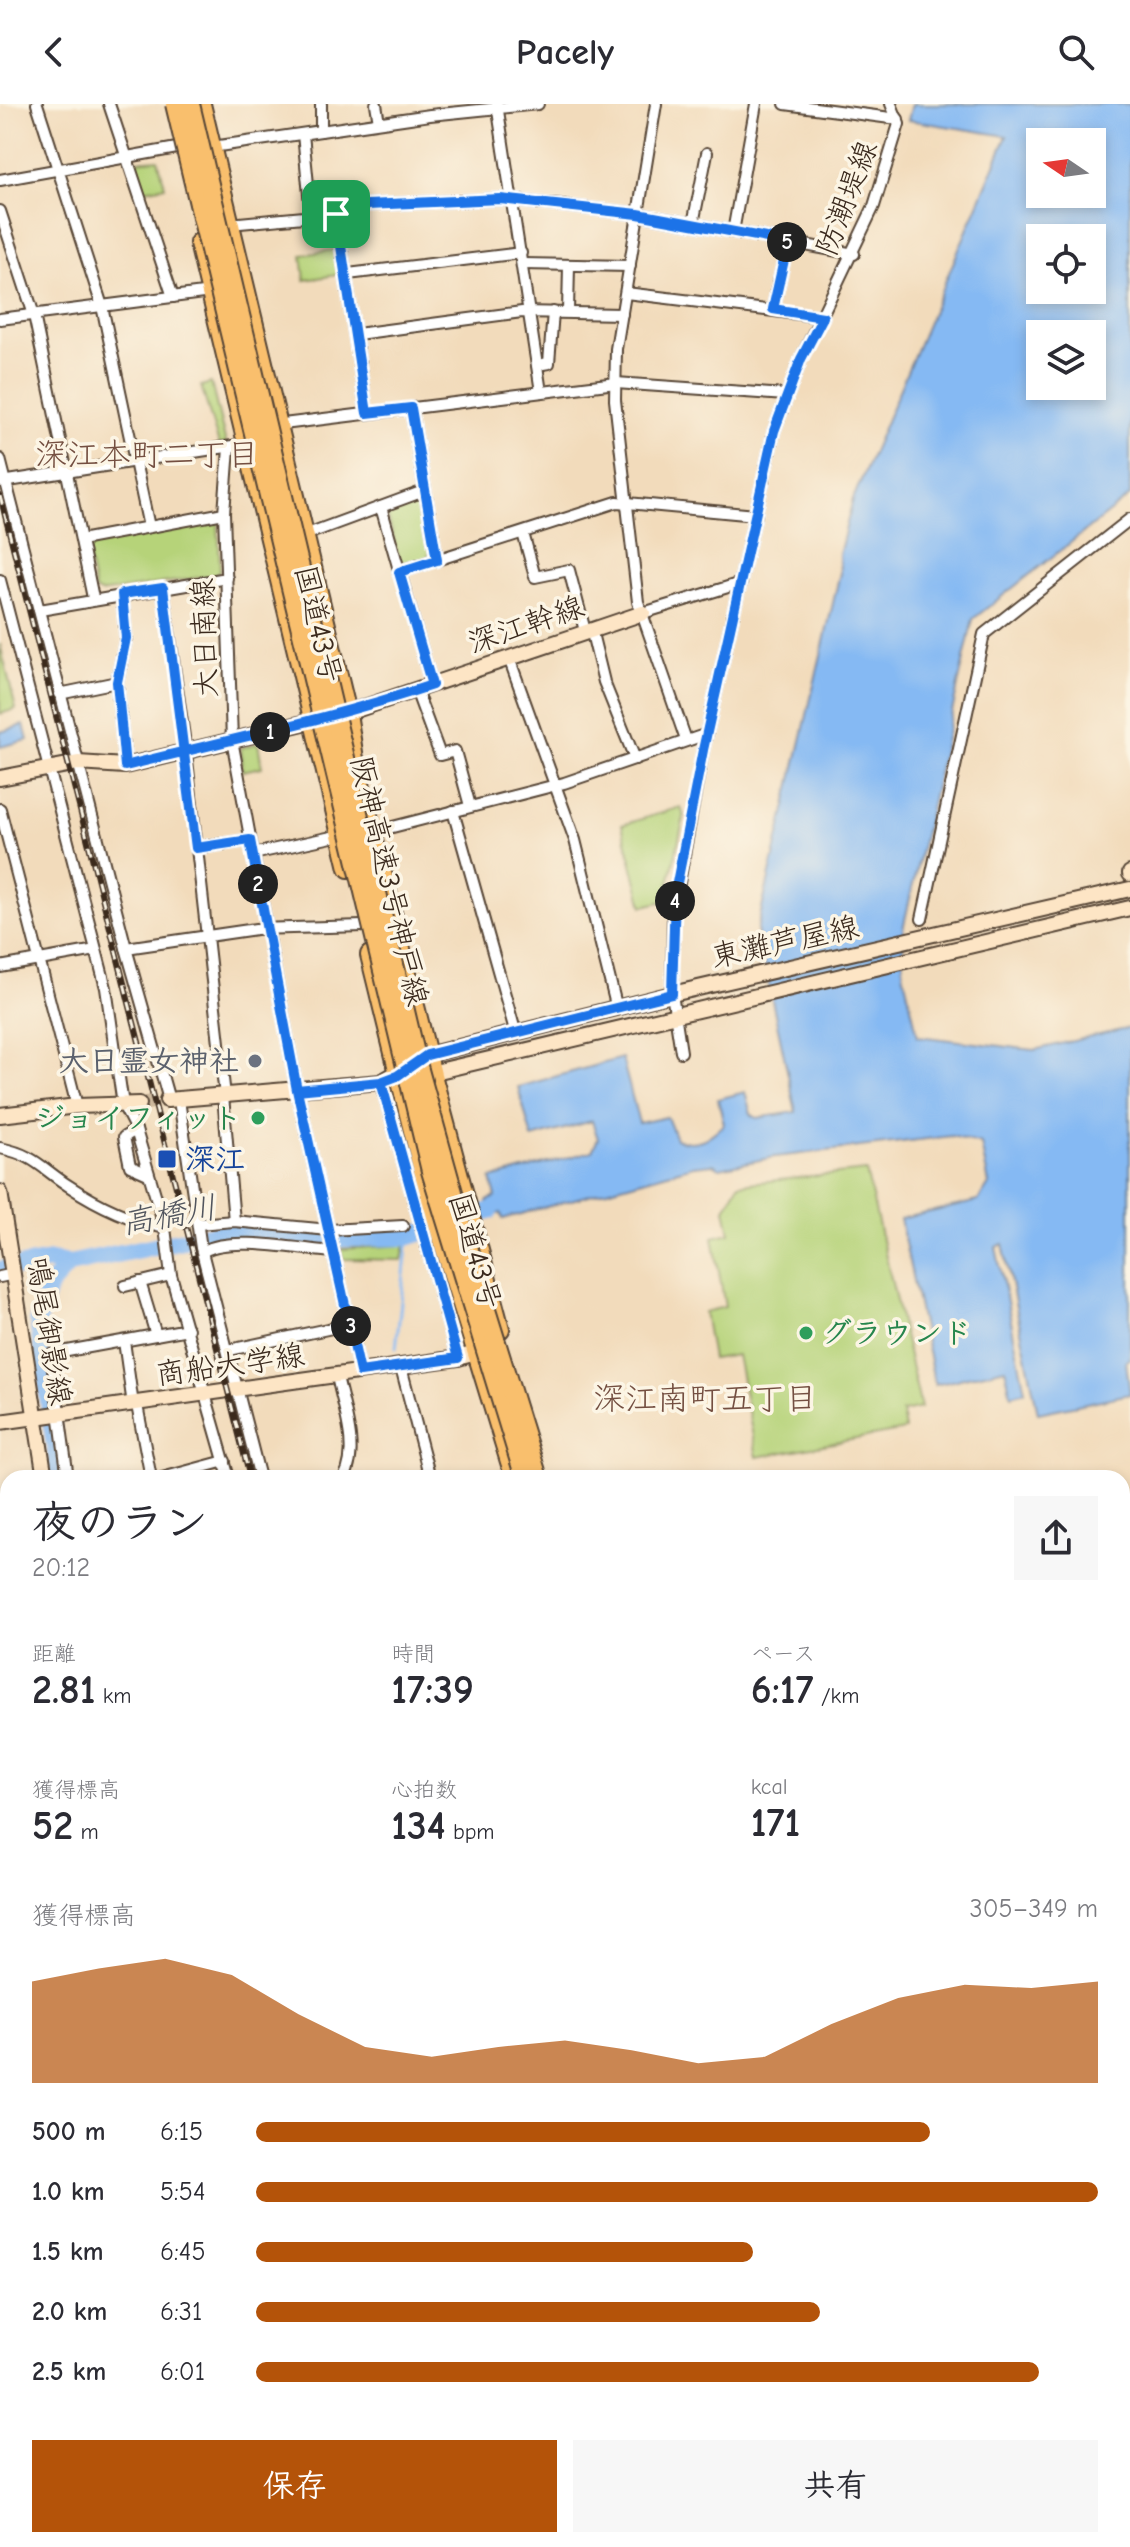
<!DOCTYPE html>
<html lang="ja">
<meta charset="utf-8">
<style>
:root{--surface:#fff;--page:#f7f7f7;--text:#2b2b33;--muted:#7c7c81;--accent:#b45309}
body{margin:0;font-family:"Comic Neue","Klee One",sans-serif;background:var(--page);color:var(--text);height:100vh;display:flex;flex-direction:column;font-size:30px;white-space:nowrap}
*{box-sizing:border-box;margin:0}
p{font-size:26px;color:var(--muted)}
.icon{flex:none;width:44px;height:44px;fill:none;stroke:currentColor;stroke-width:2;stroke-linecap:round;stroke-linejoin:round}
.map{position:relative;flex:1;overflow:hidden}
.drawer{position:absolute;left:0px;top:1366px;width:1130px;height:1078px;display:flex;flex-direction:column;background:var(--surface);border-radius:24px 24px 0 0;box-shadow:0 4px 12px #0003}
.drawer>*{flex:none}
.needle{width:52px;rotate:283deg}
.tools{position:absolute;left:1026px;top:24px;display:grid;gap:16px}
.tools a{display:grid;place-items:center;width:80px;height:80px;border-radius:0px;background:var(--surface);box-shadow:0 4px 12px #0003;font-size:40px}
.pin{position:absolute;display:grid;place-items:center;width:68px;height:68px;color:#fff;margin:-34px;border-radius:16px;box-shadow:0 4px 12px #0006}
.km{position:absolute;width:40px;height:40px;margin:-20px;border-radius:50%;background:#222;color:#fff;font-size:22px;line-height:40px;text-align:center}
.round{display:grid;place-items:center;flex:none;width:84px;height:84px;border-radius:0px;background:var(--page)}
.headline{display:flex;align-items:center;justify-content:space-between;height:136px;padding:0 32px}
h1{font-size:44px;font-weight:800;line-height:60px}
.metrics{display:grid;grid-template-columns:repeat(3,1fr);gap:12px;height:136px;padding:8px 32px}
.metrics div{display:grid;align-content:center}
.metrics b{font-size:40px;font-weight:800}
.metrics small{font-size:22px;font-weight:400}
.metrics p{font-size:22px}
.chart{height:224px;padding:16px 32px}
.chart p{display:flex;justify-content:space-between}
.chart svg{width:100%;height:144px;margin-top:8px;fill:var(--accent);opacity:.7}
.cta{display:flex;gap:16px;margin-top:auto;padding:16px 32px}
.cta a{flex:1;height:92px;border-radius:0px;background:var(--accent);color:#fff;font-size:32px;font-weight:800;line-height:92px;text-align:center}
.cta a+a{background:var(--page);color:var(--text)}
ul{padding:0 32px;list-style:none;font-size:26px}
li{display:grid;grid-template-columns:128px 96px 1fr;align-items:center;height:60px}
li i{height:20px;border-radius:10px;background:var(--accent)}
header{display:flex;justify-content:space-between;align-items:center;height:104px;padding:0 32px;background:var(--surface);font-size:36px;font-weight:800}
.map>svg:first-child{display:block}
.green{fill:#b6d379;stroke:#787e4c;stroke-width:2}
.water{fill:#85b9f3;stroke:#607288;stroke-width:2;fill-rule:evenodd}
.lines{fill:none;stroke-linecap:round;stroke-linejoin:round}
.stream{stroke:#85b9f3;stroke-width:3}
.river{stroke:#85b9f3;stroke-width:18}
.secondary-tunnel{stroke:#cdb89c;stroke-width:14;stroke-dasharray:14 7;stroke-linecap:butt}
.street-casing{stroke:#564536;stroke-width:14}
.secondary-casing{stroke:#564536;stroke-width:18}
.highway-casing{stroke:#564536;stroke-width:22}
.street{stroke:#fff;stroke-width:10}
.secondary{stroke:#fde5c5;stroke-width:14}
.highway{stroke:#f9bf6d;stroke-width:18}
.rail-casing{stroke:#3b2a1e;stroke-width:6}
.rail{stroke:#fcf5e5;stroke-width:3;stroke-dasharray:9;stroke-linecap:butt}
.highway-bridge-casing{stroke:#564536;stroke-width:22;stroke-linecap:butt}
.highway-bridge{stroke:#f9bf6d;stroke-width:18}
.route-casing{stroke:#fff;stroke-width:16}
.route{stroke:#1a73e8;stroke-width:10}
.worship-dot{fill:#6b7280;stroke:#fcf5e5;stroke-width:3}
.leisure-dot{fill:#2e9e5b;stroke:#fcf5e5;stroke-width:3}
.transit-dot{fill:#1a4fb4;stroke:#fcf5e5;stroke-width:3}
.labels{text-anchor:middle;dominant-baseline:central;stroke-width:7;stroke-linejoin:round;paint-order:stroke}
.street-label{font-size:30px;fill:#3b2a1e;stroke:#fcf5e5}
.worship-label{font-size:30px;font-weight:bold;fill:#5b616d;stroke:#fcf5e5;text-anchor:end}
.leisure-label{font-size:30px;font-weight:bold;fill:#27864d;stroke:#fcf5e5;text-anchor:end}
.transit-label{font-size:30px;font-weight:bold;fill:#164399;stroke:#fcf5e5;text-anchor:start}
.neighbourhood-label{font-size:32px;fill:#744f41;stroke:#fcf5e5}
.water-label{font-size:32px;font-style:italic;fill:#51555e;stroke:#fcf5e5}
</style>
<header><svg class="icon" aria-label="back" viewBox="0 0 24 24"><path d="M15 5l-7 7 7 7"/></svg>Pacely<svg class="icon" aria-label="search" viewBox="0 0 24 24"><circle cx="10" cy="10" r="6"/><path d="M15 15l6 6"/></svg></header>
<div class="map">
<svg width="1130" height="2443" viewBox="0 0 1130 2443">
<rect width="100%" height="100%" fill="#fcf5e5"/>
<filter id="ink" filterUnits="userSpaceOnUse"><feTurbulence type="fractalNoise" baseFrequency=".0125" numOctaves="2"/><feDisplacementMap in="SourceGraphic" scale="16" xChannelSelector="R" yChannelSelector="G"/><feConvolveMatrix kernelMatrix="1 2 1 2 8 2 1 2 1" color-interpolation-filters="sRGB"/></filter>
<filter id="wash" filterUnits="userSpaceOnUse"><feTurbulence type="fractalNoise" baseFrequency=".006" numOctaves="4" result="noise"/><feDisplacementMap in="SourceGraphic" scale="32" xChannelSelector="R" yChannelSelector="G"/><feGaussianBlur stdDeviation="1.8" result="paint"/><feColorMatrix in="noise" values="0 0 0 0 0 0 0 0 0 0 0 0 0 0 0 0 0 1.4 0 .05"/><feComposite in="paint" operator="in"/></filter>
<g filter="url(#wash)">
<rect width="100%" height="100%" fill="#f2dbbb"/>
<g class="green">
<path d="M158,55l7,27 -25,5 -8,-25 2,-5z"/>
<path d="M339,145l4,25 -38,6 -3,-25z"/>
<path d="M211,279l15,61 -7,1 -18,-59z"/>
<path d="M418,395l3,3 10,49 -5,8 -26,4 -13,-49 2,-5z"/>
<path d="M218,413l2,53 -5,5 -115,18 -5,-3 -10,-48z"/>
<path d="M0,540l16,65 -16,5z"/>
<path d="M258,639l4,24 -20,4 -1,-23z"/>
<path d="M681,703l3,10 -19,84 -22,5 -21,-81z"/>
<path d="M866,1067l55,237 -19,4 3,18 -148,27 -20,-102 -25,4 -8,-47 21,-5 -12,-70 17,-4 -5,-24 14,-25z"/>
<path d="M405,1141l-3,15 -59,-1 -3,-10z"/>
<path d="M1130,1780v79l-8,1v-79z"/>
</g>
<g class="water">
<path d="M912,0h218v392l-157,123 -70,310v43l15,64 116,14 96,-22v331l-4,2 4,33 -92,19 -35,-169 -7,3 29,144 -14,4 -6,-27 -70,17 -35,-166 78,-18 11,-17 -8,-40 -29,-8 -177,21 -55,11 -7,-4 -20,2 -190,53 -2,-6 -10,3 -4,-15 9,-4 -5,-18 101,-28 6,-12 -6,-18 -60,17 -14,-51 104,-29 17,65 28,-6 9,22c21,8 33,-1 48,-15l-6,-25 27,-7 6,22 6,4 39,-6 -39,-182 83,-357 -1,-18 14,-56 154,-363 -99,-16zM1040,38h52v52h-52zM1040,134h52v52h-52zM1040,230h52v52h-52z"/>
<path d="M24,621l4,15 -28,7v-15z"/>
</g>
<g class="lines">
<path class="stream" d="M396,1244l12,-111"/>
<g class="river">
<path d="M0,1166l50,-9 19,3 152,-32 82,7 104,-2 83,-26"/>
<path d="M59,1374l-21,-158 11,-34 20,-22"/>
<path d="M0,1823l8,-1"/>
</g>
</g>
</g>
<g filter="url(#ink)">
<g class="lines">
<path class="secondary-tunnel" d="M139,1000l28,-4"/>
<defs>
<g id="street">
<path d="M37,0l65,202 47,221"/>
<path d="M109,0l64,193"/>
<path d="M376,0l3,18"/>
<path d="M497,0l44,288"/>
<path d="M656,0l-40,245 -1,51 23,202 48,138"/>
<path d="M785,0l113,15"/>
<path d="M321,27v-27"/>
<path d="M303,30l8,81"/>
<path d="M212,43l218,-32 108,-11"/>
<path d="M0,76l177,-32"/>
<path d="M0,107l34,104 59,283"/>
<path d="M336,110l31,199"/>
<path d="M229,120l107,-10 9,-8 155,-7 138,15 216,40"/>
<path d="M693,120l14,-71"/>
<path d="M733,128l23,-128"/>
<path d="M523,160l107,2"/>
<path d="M348,170l173,-21"/>
<path d="M626,189l197,24"/>
<path d="M773,205l15,-67"/>
<path d="M568,208l1,-47"/>
<path d="M0,215l211,-27"/>
<path d="M357,230l165,-22 100,2"/>
<path d="M537,261l12,-2 4,-51"/>
<path d="M411,304l26,152"/>
<path d="M275,321l341,-42 170,12"/>
<path d="M229,344l-5,65 8,227 65,350 63,282"/>
<path d="M0,355l126,489 43,152"/>
<path d="M2,378l243,-38"/>
<path d="M381,403l51,178"/>
<path d="M523,429l12,44 34,-7 16,61"/>
<path d="M302,432l122,-45"/>
<path d="M81,436l143,-27"/>
<path d="M399,468l218,-70 139,13"/>
<path d="M0,476l106,408 17,117 13,25 29,98 6,47 58,203"/>
<path d="M163,484l23,163 39,345"/>
<path d="M122,490l4,44 -9,44 8,84"/>
<path d="M40,506l187,-32"/>
<path d="M643,509l98,-30"/>
<path d="M591,525l13,53 31,77"/>
<path d="M509,554l66,182 42,169"/>
<path d="M416,586l24,65 15,-4 15,55"/>
<path d="M59,590l58,-12"/>
<path d="M0,705l77,297"/>
<path d="M453,707l63,223"/>
<path d="M373,728l191,-49 143,-49"/>
<path d="M196,744l54,-8"/>
<path d="M253,750l88,-19"/>
<path d="M922,815l62,-285 146,-115"/>
<path d="M126,844l130,-19 108,-3"/>
<path d="M0,863l96,-17"/>
<path d="M681,948l-9,-58 1,-78 30,-166 71,-319 27,-72 73,-153 25,-82 -8,-20"/>
<path d="M381,978l77,276"/>
<path d="M223,992l11,125"/>
<path d="M179,996l22,148 59,230"/>
<path d="M136,1026l-12,7 6,29 18,8"/>
<path d="M0,1044c35,7 41,20 69,38 30,20 60,34 96,42"/>
<path d="M198,1120l36,-3 95,9 74,-4"/>
<path d="M204,1147c26,-16 99,-1 130,1"/>
<path d="M0,1173l14,-3"/>
<path d="M140,1178l16,53"/>
<path d="M125,1182l46,-11"/>
<path d="M124,1237l9,64"/>
<path d="M229,1246l122,-26"/>
<path d="M401,1263l29,111"/>
<path d="M337,1272c6,31 23,73 7,102"/>
<path d="M137,1301l14,73"/>
<path d="M68,1374l-17,-124 137,-25"/>
<path d="M162,1374l63,-17"/>
<path d="M0,1489l8,-1"/>
<path d="M0,1770l8,-1"/>
<path d="M0,1815l8,-2"/>
<path d="M0,1830l8,-2"/>
<path d="M0,1851l8,-1"/>
<path d="M0,1884l8,-1"/>
<path d="M0,1916l8,-1"/>
<path d="M0,1950l8,-1"/>
<path d="M1122,2001l8,31"/>
<path d="M1122,2119l8,-2"/>
<path d="M0,2200l8,-1"/>
<path d="M1122,2208l8,-2"/>
<path d="M0,2281l8,-1"/>
<path d="M1123,2296l7,29"/>
<path d="M1122,2346l8,-1"/>
<path d="M439,2436l1,7"/>
<path d="M574,2436l3,7"/>
<path d="M624,2436l3,7"/>
<path d="M796,2436l1,7"/>
<path d="M1039,2436l2,7"/>
<path d="M1108,2443l22,-4"/>
</g>
<g id="secondary">
<path d="M341,611l302,-102"/>
<path d="M0,674l78,-15 47,3 195,-47"/>
<path d="M1130,769v1"/>
<path d="M422,971l708,-167"/>
<path d="M167,996l214,-18 46,-27 245,-61 458,-105"/>
<path d="M0,1011l77,-9 62,-2"/>
<path d="M0,1088l45,286"/>
<path d="M0,1318l458,-64 28,-8"/>
<path d="M0,1664l8,-1"/>
<path d="M1122,1924l8,33"/>
<path d="M0,1995l8,-1"/>
<path d="M0,2009l8,-1"/>
<path d="M0,2084l8,57"/>
<path d="M49,2436l1,7"/>
<path d="M537,2436l1,7"/>
<path d="M188,2443l47,-7"/>
<path d="M709,2443v-7"/>
</g>
<g id="highway">
<path d="M201,0l146,609 7,46 78,316 68,254"/>
<path d="M199,139l150,625"/>
<path d="M370,851l59,241 86,282"/>
<path d="M903,2436l2,7"/>
<path d="M933,2436l3,7"/>
</g>
</defs>
<use href="#street" class="street-casing"/>
<use href="#secondary" class="secondary-casing"/>
<use href="#highway" class="highway-casing"/>
<use href="#street" class="street"/>
<use href="#secondary" class="secondary"/>
<use href="#highway" class="highway"/>
<defs>
<g id="rail">
<path d="M0,392l250,982"/>
<path d="M599,2436l3,7"/>
</g>
</defs>
<use href="#rail" class="rail-casing"/>
<use href="#rail" class="rail"/>
<defs>
<g id="highway-bridge">
<path d="M175,0l256,1067 94,307"/>
<path d="M190,0l229,966 63,227 56,181"/>
</g>
</defs>
<use href="#highway-bridge" class="highway-bridge-casing"/>
<use href="#highway-bridge" class="highway-bridge"/>
</g>
</g>
<g class="lines" filter="url(#ink)">
<defs>
<path id="route" d="M336,110l31,199 44,-5 26,152 -38,12 33,113c-101,34 -204,55 -307,81l-8,-84 9,-44 -4,-44 41,-6 33,260 54,-8 47,250 84,-8 77,276 -98,14 -63,-282 84,-8 16,-6 30,-21 245,-61 3,-101 28,-143 71,-319 27,-72 22,-42 -50,-8 15,-67 -150,-28 -138,-15 -155,7 -9,8"/>
</defs>
<use href="#route" class="route-casing"/>
<use href="#route" class="route"/>
</g>
<circle class="worship-dot" cx="255" cy="957" r="8"/>
<g class="leisure-dot">
<circle cx="258" cy="1014" r="8"/>
<circle cx="806" cy="1229" r="8"/>
</g>
<rect class="transit-dot" x="157" y="1045" width="20" height="20" rx="4"/>
<g class="labels">
<g class="street-label">
<text transform="translate(847 94) rotate(-69)">防潮堤線</text>
<text transform="translate(318 520) rotate(77)">国道43号</text>
<text transform="translate(526 521) rotate(-19)">深江幹線</text>
<text transform="translate(205 534) rotate(-92)">大日南線</text>
<text transform="translate(389 777) rotate(77)">阪神高速3号神戸線</text>
<text transform="translate(785 838) rotate(-12)">東灘芦屋線</text>
<text transform="translate(475 1147) rotate(74)">国道43号</text>
<text transform="translate(49 1227) rotate(81)">鳴尾御影線</text>
<text transform="translate(230 1261) rotate(-8)">商船大学線</text>
</g>
<g class="worship-label">
<text x="239" y="957">大日霊女神社</text>
</g>
<g class="leisure-label">
<text x="242" y="1014">ジョイフィット</text>
<text x="822" y="1229" text-anchor="start">グラウンド</text>
</g>
<g class="transit-label">
<text x="185" y="1055">深江</text>
</g>
<g class="neighbourhood-label">
<text x="147" y="350">深江本町二丁目</text>
<text x="705" y="1294">深江南町五丁目</text>
</g>
<g class="water-label">
<text transform="translate(169 1111) rotate(-10)">高橋川</text>
</g>
</g>
</svg>
<div class="tools">
<a><svg class="needle" viewBox="-14 -14 28 28"><path d="M0-13l5 13h-10z" fill="#e53935"/><path d="M0 13l5-13h-10z" fill="#7c7c81"/></svg></a>
<a><svg class="icon" aria-label="locate" viewBox="0 0 24 24"><circle cx="12" cy="12" r="6"/><path d="M12 2v4M12 18v4M2 12h4M18 12h4"/></svg></a>
<a><svg class="icon" aria-label="layers" viewBox="0 0 24 24"><path d="M12 4l9 5-9 5-9-5zM3 14l9 5 9-5"/></svg></a>
</div>
<div class="pin" style="left:336px;top:110px;background:#1e9e55"><svg class="icon" aria-label="arrive" viewBox="0 0 24 24"><path d="M6 21V4h12l-3 4 3 4H6"/></svg></div>
<b class="km" style="left:270px;top:628px">1</b>
<b class="km" style="left:258px;top:780px">2</b>
<b class="km" style="left:351px;top:1222px">3</b>
<b class="km" style="left:675px;top:797px">4</b>
<b class="km" style="left:787px;top:138px">5</b>
<section class="drawer">
<div class="headline"><div><h1>夜のラン</h1><p>20:12</p></div><a class="round"><svg class="icon" aria-label="share" viewBox="0 0 24 24"><path d="M12 15V3M7 8l5-5 5 5M5 13v7h14v-7"/></svg></a></div>
<div class="metrics">
<div><p>距離</p><b>2.81<small> km</small></b></div>
<div><p>時間</p><b>17:39</b></div>
<div><p>ペース</p><b>6:17<small> /km</small></b></div>
</div>
<div class="metrics">
<div><p>獲得標高</p><b>52<small> m</small></b></div>
<div><p>心拍数</p><b>134<small> bpm</small></b></div>
<div><p>kcal</p><b>171</b></div>
</div>
<div class="chart"><p><span>獲得標高</span>305–349 m</p>
<svg viewBox="0 0 160 44" preserveAspectRatio="none"><path d="M0 44V13L10 9L20 6L30 11L40 23L50 33L60 36L70 33L80 31L90 34L100 38L110 36L120 26L130 18L140 14L150 15L160 13V44z"/></svg>
</div>
<ul>
<li><b>500 m</b>6:15<i style="width:80%"></i></li>
<li><b>1.0 km</b>5:54<i style="width:100%"></i></li>
<li><b>1.5 km</b>6:45<i style="width:59%"></i></li>
<li><b>2.0 km</b>6:31<i style="width:67%"></i></li>
<li><b>2.5 km</b>6:01<i style="width:93%"></i></li>
</ul>
<div class="cta"><a>保存</a><a>共有</a></div>
</section>
</div>
